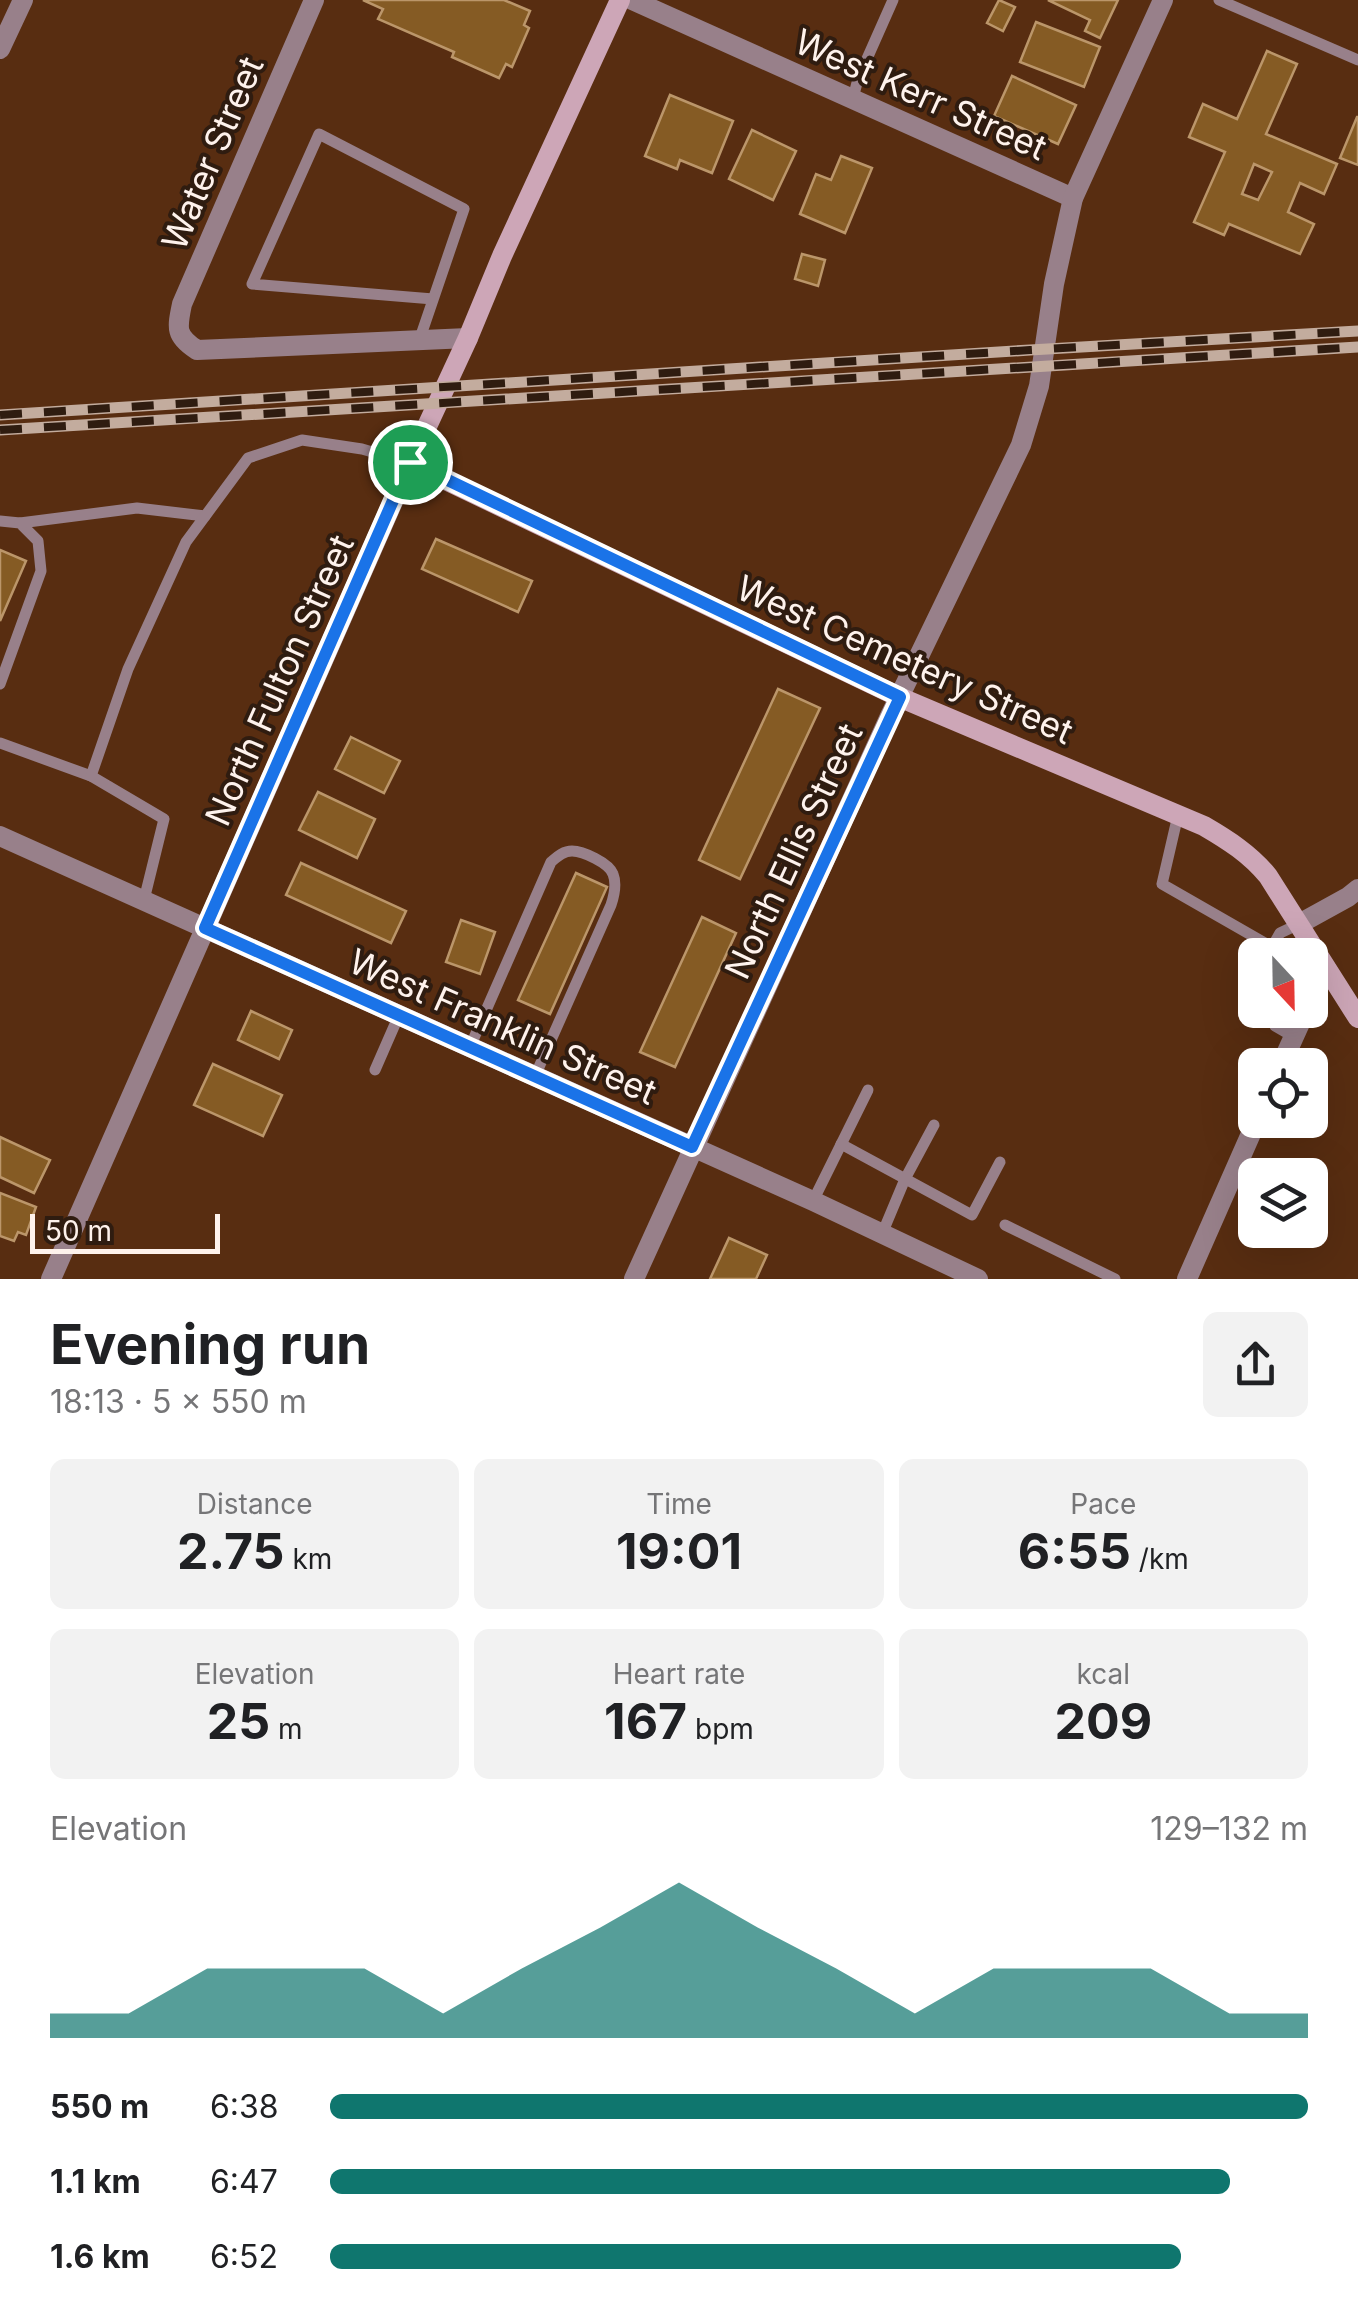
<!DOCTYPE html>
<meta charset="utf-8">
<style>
:root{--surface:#fff;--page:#f2f2f2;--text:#202124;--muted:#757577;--accent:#0f766e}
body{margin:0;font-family:Inter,sans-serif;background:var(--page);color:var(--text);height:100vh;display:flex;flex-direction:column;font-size:38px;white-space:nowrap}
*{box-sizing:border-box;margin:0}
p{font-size:32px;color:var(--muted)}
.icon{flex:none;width:55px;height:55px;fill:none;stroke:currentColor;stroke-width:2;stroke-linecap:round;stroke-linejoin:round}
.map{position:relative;height:1279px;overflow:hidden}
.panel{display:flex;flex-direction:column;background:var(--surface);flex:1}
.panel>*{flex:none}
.needle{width:65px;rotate:158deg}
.tools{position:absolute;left:1238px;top:938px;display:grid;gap:20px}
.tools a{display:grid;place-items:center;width:90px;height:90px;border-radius:15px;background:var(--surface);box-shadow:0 10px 40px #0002;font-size:50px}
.scale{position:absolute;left:30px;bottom:25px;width:190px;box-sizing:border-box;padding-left:10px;border:5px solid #fef2ec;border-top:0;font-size:28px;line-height:35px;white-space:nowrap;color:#fef2ec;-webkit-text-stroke:8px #2f1c10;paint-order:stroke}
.pin{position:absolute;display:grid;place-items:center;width:85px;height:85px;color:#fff;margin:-42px;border:5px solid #fff;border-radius:50%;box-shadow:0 2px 10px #0007}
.round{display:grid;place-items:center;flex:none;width:105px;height:105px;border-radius:15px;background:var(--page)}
.headline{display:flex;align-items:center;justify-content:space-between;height:170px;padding:0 50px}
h1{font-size:55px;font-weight:700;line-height:75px}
.stats{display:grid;grid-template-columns:repeat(3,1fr);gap:15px;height:170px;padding:10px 50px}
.stats div{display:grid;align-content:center;border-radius:15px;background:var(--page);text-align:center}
.stats b{font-size:50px;font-weight:700}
.stats small{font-size:28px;font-weight:400}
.stats p{font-size:28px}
.chart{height:280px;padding:20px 50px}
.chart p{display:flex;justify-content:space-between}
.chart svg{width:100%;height:180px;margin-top:10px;fill:var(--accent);opacity:.7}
ul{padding:0 50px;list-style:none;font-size:32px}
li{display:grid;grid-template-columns:160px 120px 1fr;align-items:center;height:75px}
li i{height:25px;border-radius:12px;background:var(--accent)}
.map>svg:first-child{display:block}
.building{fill:#855b24;stroke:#bb966a;stroke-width:2.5;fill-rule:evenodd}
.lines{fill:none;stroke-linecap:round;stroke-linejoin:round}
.lane{stroke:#98808a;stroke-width:11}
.street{stroke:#98808a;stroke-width:20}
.secondary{stroke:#cda6b7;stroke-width:20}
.rail-casing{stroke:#c3ac9e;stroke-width:11}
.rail{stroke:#2f1c10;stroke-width:8;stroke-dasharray:22;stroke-linecap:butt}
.route-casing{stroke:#fff;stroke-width:20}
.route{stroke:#1a73e8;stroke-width:12}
.labels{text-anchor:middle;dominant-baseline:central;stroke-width:8;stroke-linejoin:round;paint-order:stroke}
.street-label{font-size:35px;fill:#fef2ec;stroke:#2f1c10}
</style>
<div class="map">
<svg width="1358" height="1279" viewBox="0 0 1358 1279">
<rect width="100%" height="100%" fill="#582d11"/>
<g class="building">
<path d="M363,0h141l26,11 -6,14 5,3 -17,39 -6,-3 -7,14 -47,-21 2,-5 -76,-33 5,-10z"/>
<path d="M999,0l16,7 -12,24 -16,-8z"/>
<path d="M1048,0h70l-18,38 -15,-7 5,-11z"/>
<path d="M1036,22l64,25 -16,40 -64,-25z"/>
<path d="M1267,51l30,13 -31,70 71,30 -13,30 -24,-11 -12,29 26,12 -14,30 -71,-30 -5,11 -30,-13 31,-70 -36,-15 14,-33 34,15zM1254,164l18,8 -14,28 -16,-6z"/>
<path d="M1012,76l64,29 -18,39 -64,-28z"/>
<path d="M670,95l63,26 -21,52 -32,-13 -3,9 -32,-13z"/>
<path d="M1357,117h1v48l-18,-7z"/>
<path d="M752,130l44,21 -23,49 -44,-21z"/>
<path d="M841,156l31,12 -27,65 -45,-19 16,-40 15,6z"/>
<path d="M802,254l23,6 -7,26 -23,-7z"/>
<path d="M436,539l96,42 -14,31 -96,-43z"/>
<path d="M0,550l26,11 -26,60z"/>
<path d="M778,689l42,19 -80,171 -41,-19z"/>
<path d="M351,737l49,24 -16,32 -49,-24z"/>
<path d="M318,792l57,27 -18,39 -58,-28z"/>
<path d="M301,863l105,48 -15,32 -105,-48z"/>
<path d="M576,873l31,14 -57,127 -32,-14z"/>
<path d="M702,917l34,16 -61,134 -35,-15z"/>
<path d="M461,920l34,12 -15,42 -34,-12z"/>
<path d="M251,1011l41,19 -13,29 -41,-19z"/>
<path d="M213,1064l69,31 -19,41 -69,-31z"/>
<path d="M0,1137l50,23 -16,33 -34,-16z"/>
<path d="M0,1193l36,14 -10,28 -8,-3 -4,9 -14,-5z"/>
<path d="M729,1238l38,17 -11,24h-46z"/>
</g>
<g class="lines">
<g class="lane">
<path d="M1219,0l139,60"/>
<path d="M853,98l5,-19 35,-79"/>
<path d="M419,341l45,-132 -145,-75 -67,150 181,15"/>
<path d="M0,521l20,2 18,18 3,30 -41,113"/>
<path d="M20,523l117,-15 68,8"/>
<path d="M0,743l91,33 73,43 -20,81"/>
<path d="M91,776l37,-107 58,-127 62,-84 54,-18 60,9 48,14"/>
<path d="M1178,815l-16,69 110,63 -2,8"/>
<path d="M1272,947l8,-14 19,-9"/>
<path d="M1267,1010l8,16 19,11"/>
<path d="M470,1047l81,-185c6,-5 12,-11 21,-11 11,0 37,12 41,23 4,10 1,22 -2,31l-76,171"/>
<path d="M375,1070l24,-55"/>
<path d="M841,1144l131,71 28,-53"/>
<path d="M813,1201l55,-111"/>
<path d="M1005,1225l110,54"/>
<path d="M882,1234l23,-55 29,-54"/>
</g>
<g class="street">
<path d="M314,0l-132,304c-5,24 -7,32 15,46l271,-12"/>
<path d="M632,0l441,198"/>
<path d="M0,49l23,-49"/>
<path d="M0,836l813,365 165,78"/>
<path d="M1299,924l49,-27 10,-8"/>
<path d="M1310,1002l16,-34"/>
<path d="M1281,1065l25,-55"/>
<path d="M51,1279l359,-816"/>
<path d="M634,1279l257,-565 130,-269 18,-59 15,-102 19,-86 90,-198"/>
<path d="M1187,1279l70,-159"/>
</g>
<path class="secondary" d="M620,0l-118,256 -34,82 -58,125 489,234 305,129c24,14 46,28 64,50l90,142"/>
<defs>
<g id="rail">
<path d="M0,415l1030,-65 328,-19"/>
<path d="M0,430l1358,-83"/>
</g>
</defs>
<use href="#rail" class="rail-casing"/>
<use href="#rail" class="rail"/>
</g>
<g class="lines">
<defs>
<path id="route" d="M410,462l490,235 -208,450 -487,-219z"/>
</defs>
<use href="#route" class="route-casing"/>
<use href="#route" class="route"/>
</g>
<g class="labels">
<g class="street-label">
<text transform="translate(921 94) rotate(24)">West Kerr Street</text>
<text transform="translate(212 153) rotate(-67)">Water Street</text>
<text transform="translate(905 659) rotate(24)">West Cemetery Street</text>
<text transform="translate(279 680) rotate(-66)">North Fulton Street</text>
<text transform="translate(793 851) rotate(-65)">North Ellis Street</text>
<text transform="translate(503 1026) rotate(24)">West Franklin Street</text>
</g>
</g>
</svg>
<div class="tools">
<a><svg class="needle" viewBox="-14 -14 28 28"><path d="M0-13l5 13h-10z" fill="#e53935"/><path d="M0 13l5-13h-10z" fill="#757577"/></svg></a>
<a><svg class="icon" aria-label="locate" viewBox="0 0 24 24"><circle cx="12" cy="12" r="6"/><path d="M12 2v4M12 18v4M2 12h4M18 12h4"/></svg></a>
<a><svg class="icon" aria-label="layers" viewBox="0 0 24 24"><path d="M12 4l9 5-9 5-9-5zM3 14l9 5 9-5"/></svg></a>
</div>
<div class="scale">50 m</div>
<div class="pin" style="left:410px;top:462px;background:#1e9e55"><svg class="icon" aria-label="arrive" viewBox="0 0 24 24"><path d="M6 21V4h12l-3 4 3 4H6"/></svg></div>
</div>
<section class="panel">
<div class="headline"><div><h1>Evening run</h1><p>18:13 · 5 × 550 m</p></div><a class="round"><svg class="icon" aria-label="share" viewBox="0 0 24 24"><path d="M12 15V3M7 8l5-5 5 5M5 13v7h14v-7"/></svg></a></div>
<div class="stats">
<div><p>Distance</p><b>2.75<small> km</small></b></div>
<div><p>Time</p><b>19:01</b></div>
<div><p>Pace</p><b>6:55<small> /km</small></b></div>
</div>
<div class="stats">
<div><p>Elevation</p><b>25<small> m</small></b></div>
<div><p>Heart rate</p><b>167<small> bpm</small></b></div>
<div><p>kcal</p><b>209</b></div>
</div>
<div class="chart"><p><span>Elevation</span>129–132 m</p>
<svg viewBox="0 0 160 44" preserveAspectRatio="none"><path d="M0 44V38L10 38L20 27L30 27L40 27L50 38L60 27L70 17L80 6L90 17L100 27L110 38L120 27L130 27L140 27L150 38L160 38V44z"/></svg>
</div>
<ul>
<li><b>550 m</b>6:38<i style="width:100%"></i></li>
<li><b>1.1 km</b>6:47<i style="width:92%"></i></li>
<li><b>1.6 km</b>6:52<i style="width:87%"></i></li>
</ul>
</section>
